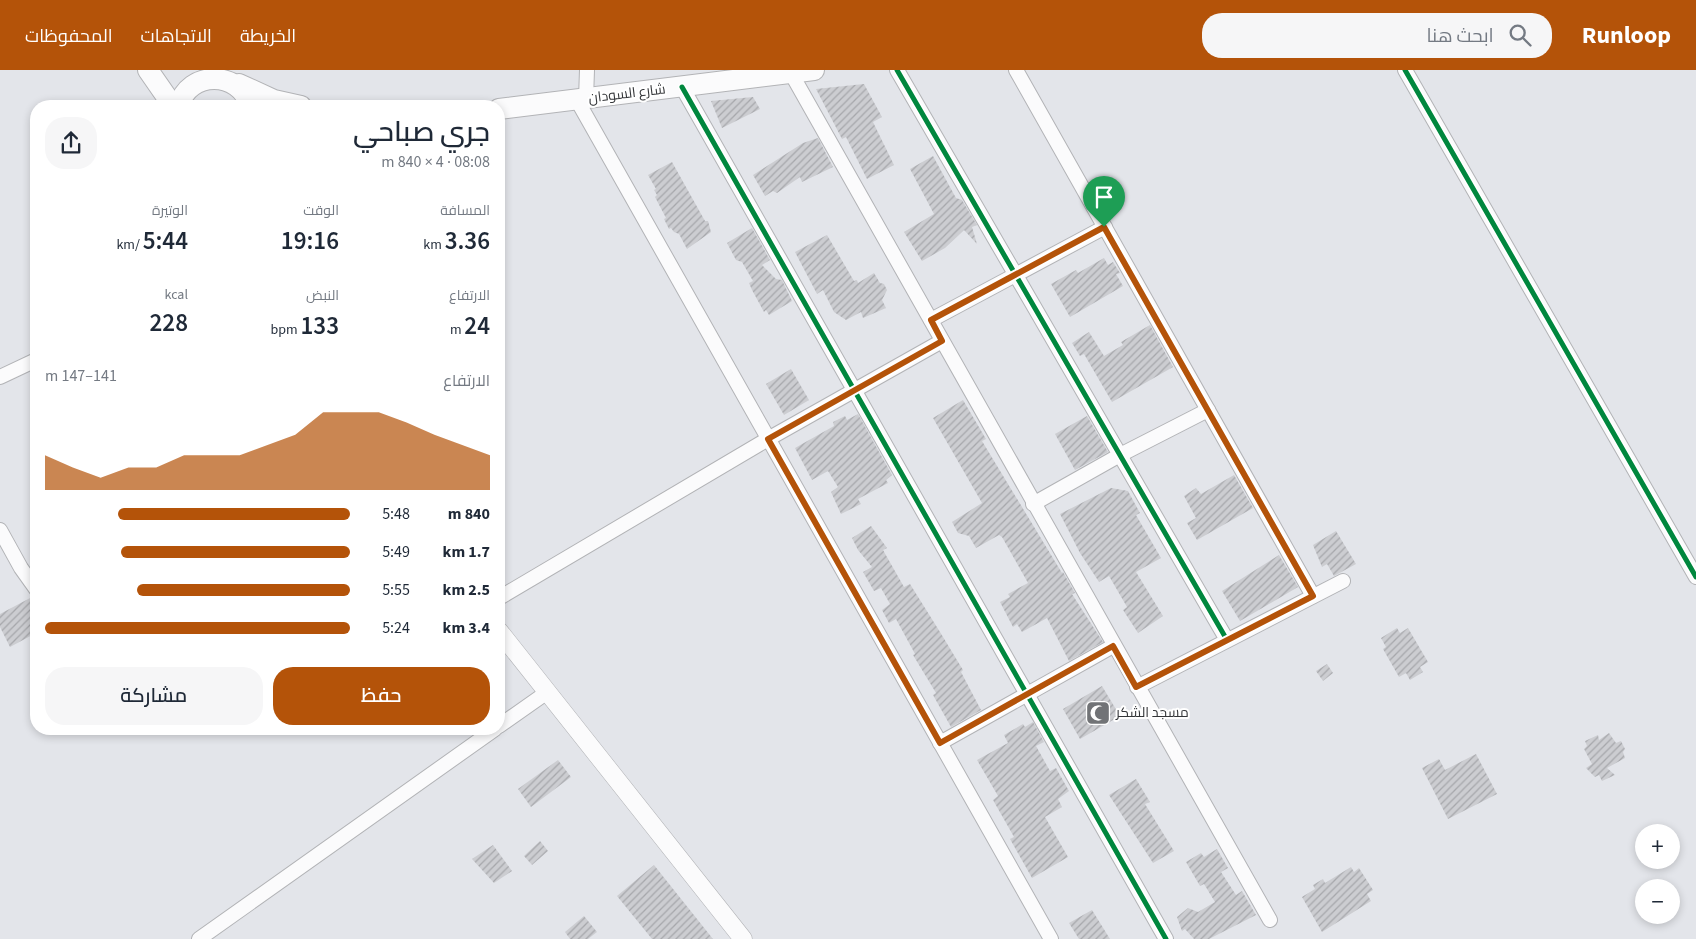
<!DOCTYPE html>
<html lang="ar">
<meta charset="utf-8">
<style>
:root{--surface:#fff;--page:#f6f6f7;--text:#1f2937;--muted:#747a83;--accent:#b45309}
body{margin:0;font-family:"Source Sans 3",Cairo,sans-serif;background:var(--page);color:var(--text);direction:rtl;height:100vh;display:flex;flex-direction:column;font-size:19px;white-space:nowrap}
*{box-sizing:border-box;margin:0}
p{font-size:16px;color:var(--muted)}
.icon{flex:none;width:28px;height:28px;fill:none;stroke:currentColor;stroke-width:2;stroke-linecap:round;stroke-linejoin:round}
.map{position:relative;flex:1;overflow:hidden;direction:ltr}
.side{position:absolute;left:30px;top:30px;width:475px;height:635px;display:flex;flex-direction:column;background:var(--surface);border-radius:20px;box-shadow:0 2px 8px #0003;direction:rtl}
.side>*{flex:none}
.controls{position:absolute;left:1635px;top:754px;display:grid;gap:10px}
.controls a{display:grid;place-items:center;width:45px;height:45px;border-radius:50%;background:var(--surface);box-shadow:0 2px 8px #0003;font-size:25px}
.pin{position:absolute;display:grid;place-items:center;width:42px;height:42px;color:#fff;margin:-51px -21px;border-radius:50% 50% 50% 0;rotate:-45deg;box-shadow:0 0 5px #0007}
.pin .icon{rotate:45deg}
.round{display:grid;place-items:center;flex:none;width:52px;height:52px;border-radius:20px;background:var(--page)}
.overview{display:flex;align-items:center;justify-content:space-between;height:85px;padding:0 15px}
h1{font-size:28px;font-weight:600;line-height:38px}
.figures{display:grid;grid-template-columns:repeat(3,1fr);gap:8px;height:85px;padding:5px 15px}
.figures div{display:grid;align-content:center}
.figures b{font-size:25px;font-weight:600}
.figures small{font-size:14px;font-weight:400}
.figures p{font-size:14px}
.chart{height:140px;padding:10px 15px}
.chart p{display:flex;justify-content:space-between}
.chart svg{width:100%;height:90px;margin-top:5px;fill:var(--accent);opacity:.7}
.action{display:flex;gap:10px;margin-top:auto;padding:10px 15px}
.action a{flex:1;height:58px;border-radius:20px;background:var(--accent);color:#fff;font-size:20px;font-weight:600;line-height:58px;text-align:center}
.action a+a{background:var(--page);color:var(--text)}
ul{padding:0 15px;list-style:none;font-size:16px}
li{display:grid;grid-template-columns:80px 60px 1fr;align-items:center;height:38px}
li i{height:12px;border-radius:6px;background:var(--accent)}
header{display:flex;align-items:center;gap:30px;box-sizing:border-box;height:70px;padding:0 25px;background:var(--accent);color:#fff}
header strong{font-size:24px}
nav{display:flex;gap:28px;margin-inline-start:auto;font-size:18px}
.search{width:350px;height:45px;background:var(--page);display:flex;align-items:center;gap:12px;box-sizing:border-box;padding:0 18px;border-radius:20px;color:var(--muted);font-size:19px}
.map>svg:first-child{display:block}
.building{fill:url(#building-hatch)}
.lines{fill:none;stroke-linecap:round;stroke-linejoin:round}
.minor-casing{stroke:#b2b3b6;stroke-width:16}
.tertiary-casing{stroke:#b2b3b6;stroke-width:19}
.secondary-casing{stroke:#b2b3b6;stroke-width:22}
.minor{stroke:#fbfbfc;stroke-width:14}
.tertiary{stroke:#fbfbfc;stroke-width:18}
.secondary{stroke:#fbfbfc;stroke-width:20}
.cycleway-casing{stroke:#fff;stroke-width:8}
.cycleway{stroke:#00873e;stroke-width:5}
.route-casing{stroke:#fff;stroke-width:10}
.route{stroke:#b45309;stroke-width:6}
.labels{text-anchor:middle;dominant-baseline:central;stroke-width:4;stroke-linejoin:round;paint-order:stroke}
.street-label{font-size:14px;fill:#333538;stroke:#fff}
.poi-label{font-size:14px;fill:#333538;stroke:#fff;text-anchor:start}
</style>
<header>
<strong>Runloop</strong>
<div class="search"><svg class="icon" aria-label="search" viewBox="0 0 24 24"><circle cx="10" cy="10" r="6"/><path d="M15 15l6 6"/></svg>ابحث هنا</div>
<nav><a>الخريطة</a><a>الاتجاهات</a><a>المحفوظات</a></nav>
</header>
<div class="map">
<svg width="1696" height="869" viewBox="0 0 1696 869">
<defs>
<pattern id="building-hatch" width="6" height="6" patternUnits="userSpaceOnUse" patternTransform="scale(1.25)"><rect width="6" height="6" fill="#cccdd1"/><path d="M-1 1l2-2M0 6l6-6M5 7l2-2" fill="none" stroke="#a6a7ab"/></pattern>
</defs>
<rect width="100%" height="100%" fill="#e3e5ea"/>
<g class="building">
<path d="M864,14l18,33 -9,5 21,43 -27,14 -21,-42 -4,2 -26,-50z"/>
<path d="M753,27l7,12 -38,19 -11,-27z"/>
<path d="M818,68l15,29 -31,15 -2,-5 -23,16 -4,-2 -8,5 -12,-21 50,-32z"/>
<path d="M933,86l23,42 6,2 15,25 -5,2 5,17 -13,-14 -19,18 -23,13 -18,-29 30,-18 -24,-45z"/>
<path d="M672,92l33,59h3l3,11 -24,17 -8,-15 -5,-2 -3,-4 -2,1 -5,-10 2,-1 -11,-21 2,-2 -3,-5 2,-1 -8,-14z"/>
<path d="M752,158l18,32 -8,5 14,14 6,1 10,21 -23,14 -3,-5 -2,2 -12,-22 -3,-7 4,-2 -11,-19 -6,-2 -9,-17z"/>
<path d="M827,165l27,46 3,-1 1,3 16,-10 6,10 4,1 3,6 -5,10 4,8 -23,10 -2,-6 -15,8 -12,-8 -11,-22 -6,4 -22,-42z"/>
<path d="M1104,188l4,7 5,-3 7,11 -4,1 7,12 -53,31 -19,-33 25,-14 2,3z"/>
<path d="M1150,255l23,42 -61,35 -28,-48 -4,2 -8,-13 17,-11 15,24 19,-11 -2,-3z"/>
<path d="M791,299l18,31 -25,15 -18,-31z"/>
<path d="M963,330l23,39 -4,2 80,132 1,-1 12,21 -3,1 31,48 -34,19 -22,-43 -25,14 -5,-8 -4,3 -13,-25 10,-5 -2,-3 20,-11 -26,-46 -3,-2 -23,13 -7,-12 -11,-3 -6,-11 30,-19 -49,-85z"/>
<path d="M858,344l34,61 -6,5 2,3 -30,16 3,5 -20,10 -10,-22 7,-5 -10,-16 -16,9 -17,-32 39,-22 -1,-4 12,-6 2,4z"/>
<path d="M1087,346l21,36 -33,18 -20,-36z"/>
<path d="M1234,405l19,33 -56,32 -10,-17 9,-5 -12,-22 12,-8 5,6z"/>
<path d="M1111,418l17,3 12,22 -4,2 25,43 -25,14 27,44 -25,17 -15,-23 4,-3 -18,-31 -10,6 -19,-29 -20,-39z"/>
<path d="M871,456l16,22 -4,2 21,37 6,-3 30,48 23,38 -2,2 20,38 -30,17 -18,-32 3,-2 -23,-38 2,-1 -19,-35 -7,4 -7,-13 8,-6 -9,-16 -7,3 -11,-19 9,-5 -14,-17 -6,-12z"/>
<path d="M1336,461l20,33 -22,12 -7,-12 -5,3 -9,-22z"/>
<path d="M1279,485l19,32 -58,34 -18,-30z"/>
<path d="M32,527l4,1v35l-26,14 -10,-20v-13z"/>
<path d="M1397,558l3,5 8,-5 20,34 -8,5 3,5 -13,8 -4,-7 -7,4 -16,-28 3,-2 -5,-9z"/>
<path d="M1327,594l6,9 -10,8 -7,-10z"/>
<path d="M1102,616l18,30 -40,23 -17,-30z"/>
<path d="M1033,652l11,20 -8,4 14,25 6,-3 13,23 -11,8 4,8 -17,10 23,40 -36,21 -22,-39 4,-2 -21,-37 5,-4 -21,-36 31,-17 -4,-8 19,-11 2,3z"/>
<path d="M1609,663l7,10 5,-2 4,8 -2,3 2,6 -18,10 8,7 -13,6 -3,-6 -4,2 -9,-9 6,-4 -8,-15 3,-3 -2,-5 13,-6 1,5z"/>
<path d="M1476,684l21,40 -49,25 -26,-51 17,-9 6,11z"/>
<path d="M558,690l13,17 -40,30 -13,-18z"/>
<path d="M1136,709l14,23 -5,2 29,47 -21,12 -44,-68z"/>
<path d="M540,771l8,10 -16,14 -8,-9z"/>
<path d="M493,775l19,26 -18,12 -22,-24z"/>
<path d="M1217,779l11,19 -7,4 15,23 6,-4 14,24 -47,24h-15l-9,-10 -3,2 -5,-14 11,-9 10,4 17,-10 -11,-18 -4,2 -14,-24 15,-9 3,4z"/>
<path d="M654,795l59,74h-61l-35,-43z"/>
<path d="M1351,797l3,5 5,-4 14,22 -6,4 4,7 -49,31 -20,-35 13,-8 -2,-4 10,-6 2,4z"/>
<path d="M1092,840l18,29h-31l-10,-16z"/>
<path d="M584,846l13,16 -9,7h-18l-5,-7z"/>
</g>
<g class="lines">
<defs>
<g id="minor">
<path d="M897,0l330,570"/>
<path d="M1016,0l297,526"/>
<path d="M1405,0l291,507"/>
<path d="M791,3l479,847"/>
<path d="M682,17l484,852"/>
<path d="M586,29l1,-29"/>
<path d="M577,30l474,839"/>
<path d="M931,250l174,-93"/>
<path d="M0,307l36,-17"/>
<path d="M1033,434l87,-49 88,-45"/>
<path d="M0,460l21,38 15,21"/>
<path d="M499,528l269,-159 174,-98"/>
<path d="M1137,617l206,-106"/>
<path d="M499,656l47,-33"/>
<path d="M940,673l173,-97"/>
<path d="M199,869l296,-210"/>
</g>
<path id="tertiary" d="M499,561l244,308"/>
<g id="secondary">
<path d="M148,0l25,36"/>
<path d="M239,14l35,16 27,6"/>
<path d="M179,36c9,-36 61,-36 71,0"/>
<path d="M499,39l315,-39"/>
</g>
</defs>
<use href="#minor" class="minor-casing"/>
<use href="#tertiary" class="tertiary-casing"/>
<use href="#secondary" class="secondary-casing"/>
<use href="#minor" class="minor"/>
<use href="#tertiary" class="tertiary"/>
<use href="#secondary" class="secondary"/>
<defs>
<g id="cycleway">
<path d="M897,0l330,570"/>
<path d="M1405,0l291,507"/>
<path d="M682,17l484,852"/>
</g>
</defs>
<use href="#cycleway" class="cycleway-casing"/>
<use href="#cycleway" class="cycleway"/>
</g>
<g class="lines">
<defs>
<path id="route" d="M1104,157l209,369 -177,91 -23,-41 -173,97 -172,-304 174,-98 -11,-21z"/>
</defs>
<use href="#route" class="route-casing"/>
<use href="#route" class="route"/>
</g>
<defs>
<symbol id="mosque-square" viewBox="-11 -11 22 22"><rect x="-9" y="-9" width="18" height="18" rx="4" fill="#717376" stroke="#fff"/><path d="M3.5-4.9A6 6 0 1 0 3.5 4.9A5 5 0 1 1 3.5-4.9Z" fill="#fff"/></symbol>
</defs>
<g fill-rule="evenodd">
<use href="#mosque-square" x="1084" y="629" width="28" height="28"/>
</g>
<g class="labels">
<g class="street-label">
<text transform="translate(627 24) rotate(-7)">شارع السودان</text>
</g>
<g class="poi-label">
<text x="1116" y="643">مسجد الشكر</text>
</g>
</g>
</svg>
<div class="controls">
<a>+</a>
<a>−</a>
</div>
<div class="pin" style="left:1104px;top:157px;background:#1e9e55"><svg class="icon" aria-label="arrive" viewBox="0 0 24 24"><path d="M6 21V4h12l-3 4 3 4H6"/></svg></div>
<section class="side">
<div class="overview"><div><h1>جري صباحي</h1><p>08:08 · 4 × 840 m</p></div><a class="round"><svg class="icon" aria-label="share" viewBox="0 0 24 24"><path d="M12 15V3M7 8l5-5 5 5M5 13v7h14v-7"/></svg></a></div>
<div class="figures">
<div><p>المسافة</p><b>3.36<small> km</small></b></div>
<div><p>الوقت</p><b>19:16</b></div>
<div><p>الوتيرة</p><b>5:44<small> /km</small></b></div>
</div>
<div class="figures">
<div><p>الارتفاع</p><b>24<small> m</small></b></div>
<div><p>النبض</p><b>133<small> bpm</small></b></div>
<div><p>kcal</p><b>228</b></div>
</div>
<div class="chart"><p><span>الارتفاع</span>141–147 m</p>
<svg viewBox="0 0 160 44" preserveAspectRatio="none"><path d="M0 44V27L10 33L20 38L30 33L40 33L50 27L60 27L70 27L80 22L90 17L100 6L110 6L120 6L130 11L140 17L150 22L160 27V44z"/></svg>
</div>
<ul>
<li><b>840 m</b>5:48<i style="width:76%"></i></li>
<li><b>1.7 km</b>5:49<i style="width:75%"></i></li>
<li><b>2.5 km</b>5:55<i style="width:70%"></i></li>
<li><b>3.4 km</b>5:24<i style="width:100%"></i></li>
</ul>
<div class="action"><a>حفظ</a><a>مشاركة</a></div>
</section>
</div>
